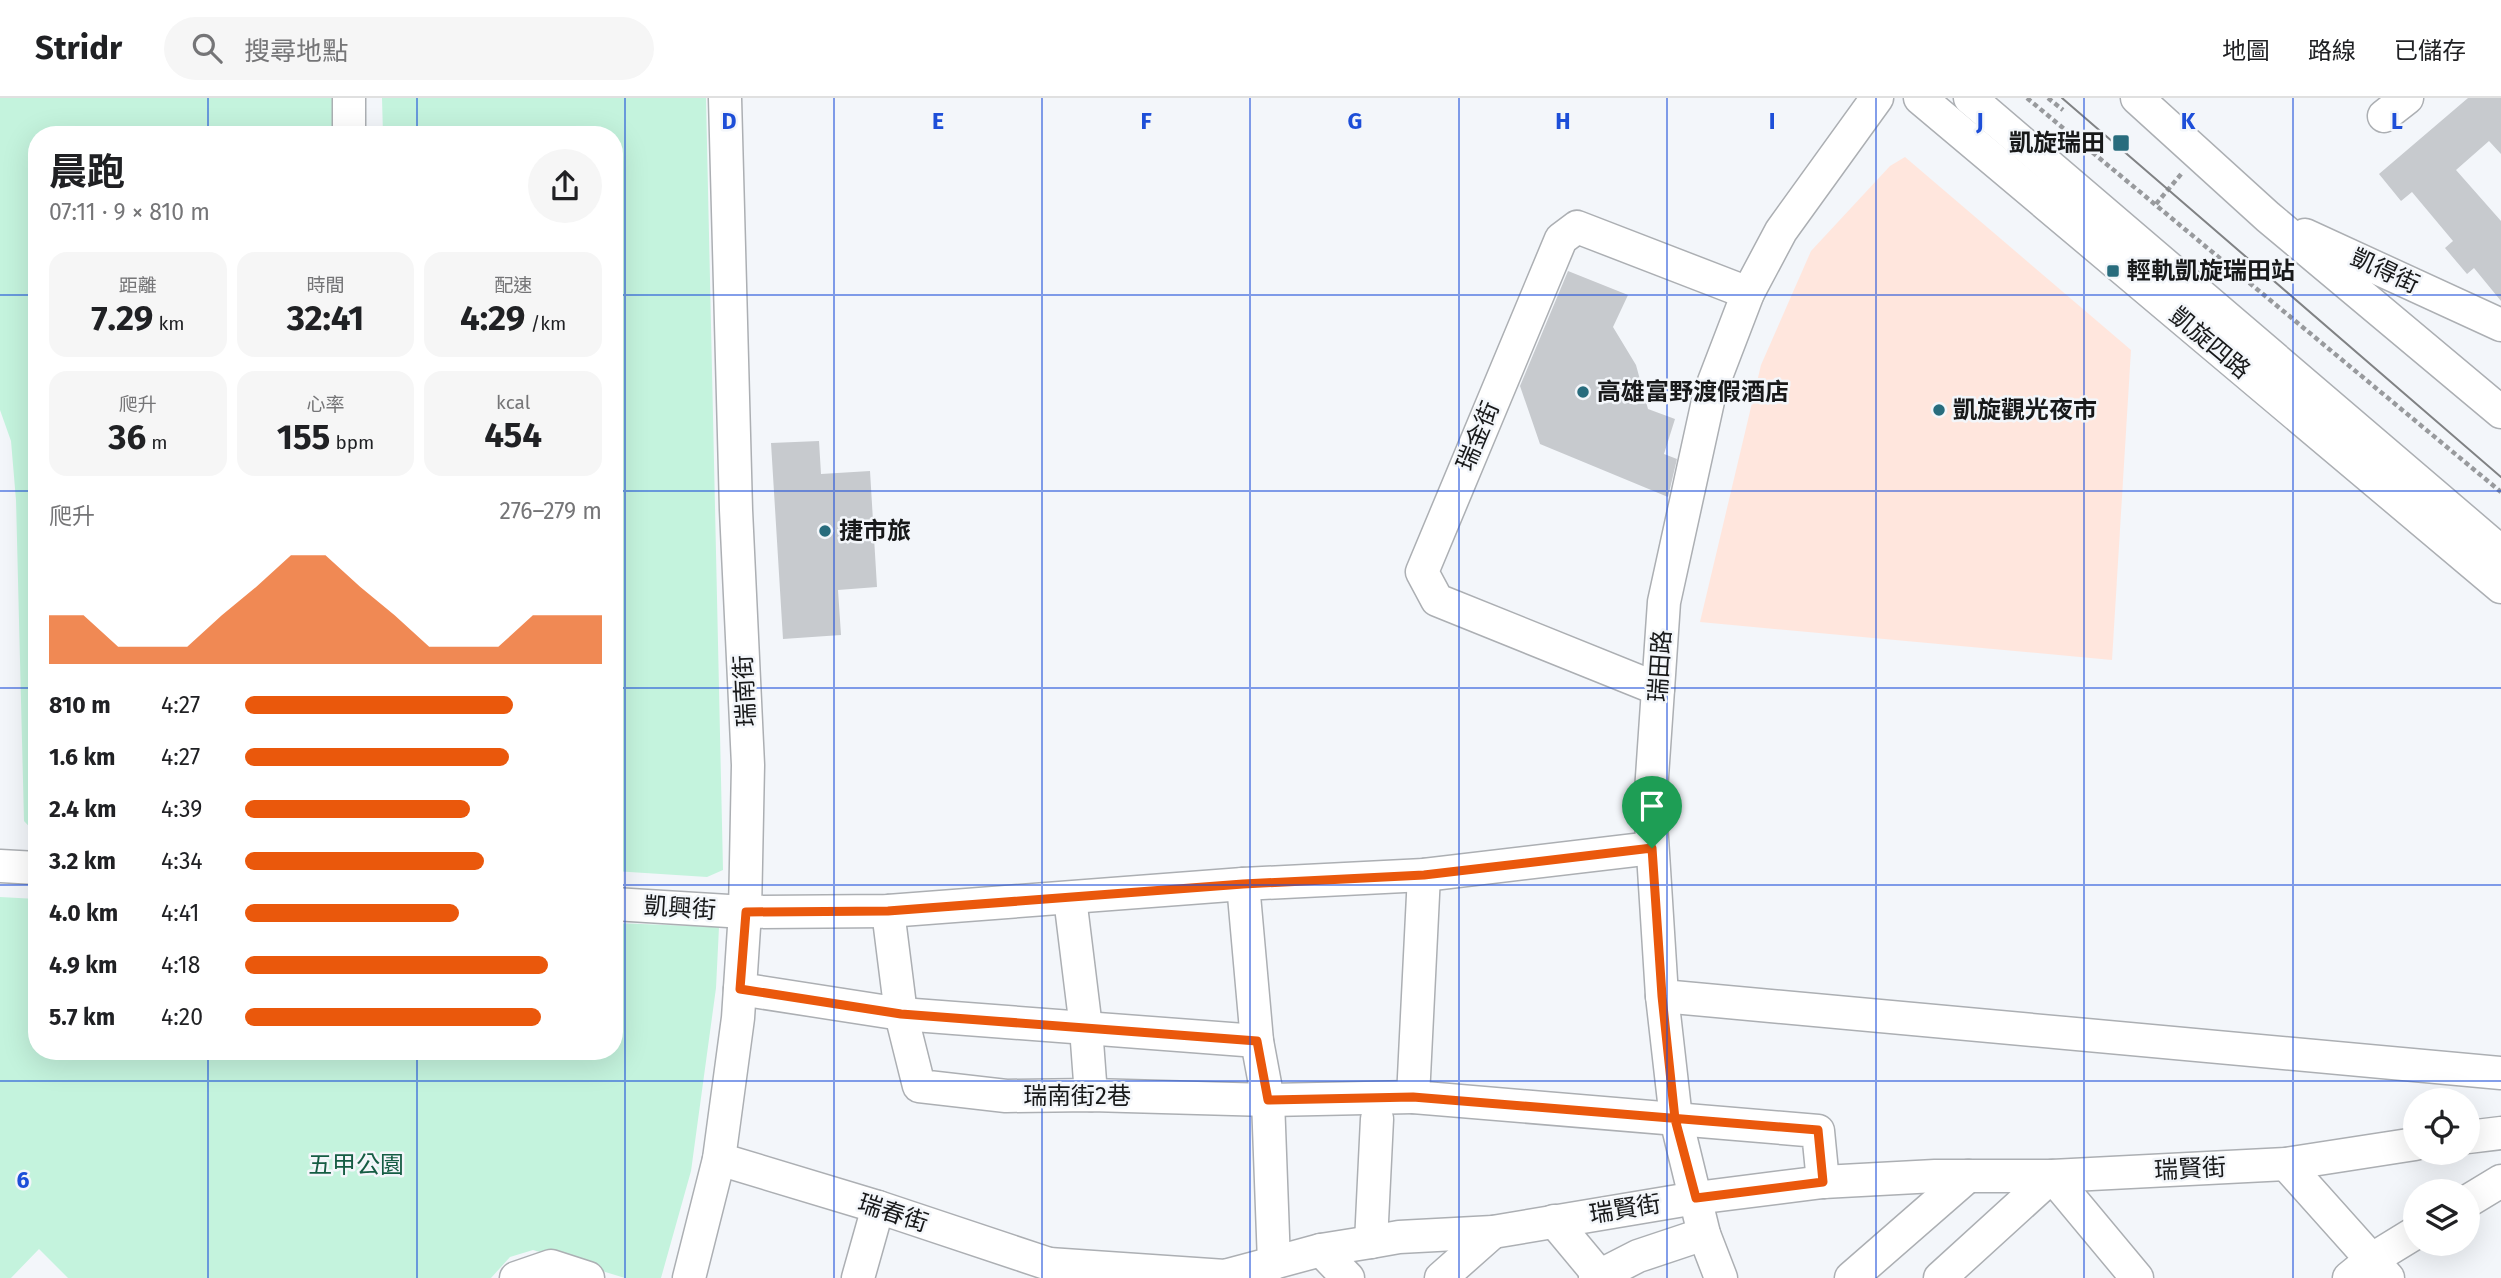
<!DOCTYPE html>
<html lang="zh-TW">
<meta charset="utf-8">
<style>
:root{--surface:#fff;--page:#f6f6f6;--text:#202124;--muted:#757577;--line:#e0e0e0;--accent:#ea580c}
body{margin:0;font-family:"Fira Sans","Noto Sans TC",sans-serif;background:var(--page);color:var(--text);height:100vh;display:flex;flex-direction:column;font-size:26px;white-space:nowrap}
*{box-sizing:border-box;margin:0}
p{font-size:23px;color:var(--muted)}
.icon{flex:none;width:38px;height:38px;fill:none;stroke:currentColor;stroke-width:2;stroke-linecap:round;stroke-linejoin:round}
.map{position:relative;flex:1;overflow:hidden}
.side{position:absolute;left:28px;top:28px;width:595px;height:934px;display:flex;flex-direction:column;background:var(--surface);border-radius:28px;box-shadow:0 7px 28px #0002}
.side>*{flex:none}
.fabs{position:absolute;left:2403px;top:990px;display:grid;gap:14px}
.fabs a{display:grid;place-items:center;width:77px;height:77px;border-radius:50%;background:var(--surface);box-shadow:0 7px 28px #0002;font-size:35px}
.pin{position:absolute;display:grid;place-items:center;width:60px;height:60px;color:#fff;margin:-72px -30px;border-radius:50% 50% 50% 0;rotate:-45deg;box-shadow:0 0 7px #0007}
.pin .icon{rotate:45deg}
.round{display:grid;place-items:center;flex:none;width:74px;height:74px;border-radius:37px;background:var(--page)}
.overview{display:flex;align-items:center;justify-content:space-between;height:119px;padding:0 21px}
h1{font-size:38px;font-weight:700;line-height:52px}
.stats{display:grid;grid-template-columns:repeat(3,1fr);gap:10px;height:119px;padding:7px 21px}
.stats div{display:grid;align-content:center;border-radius:18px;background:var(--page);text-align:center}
.stats b{font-size:35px;font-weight:700}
.stats small{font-size:19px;font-weight:400}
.stats p{font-size:19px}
.chart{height:196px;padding:14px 21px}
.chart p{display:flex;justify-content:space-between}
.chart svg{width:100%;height:126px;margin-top:7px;fill:var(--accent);opacity:.7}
ul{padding:0 21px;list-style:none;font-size:23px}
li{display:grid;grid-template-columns:112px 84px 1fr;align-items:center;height:52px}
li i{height:18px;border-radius:9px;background:var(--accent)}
header{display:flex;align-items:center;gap:42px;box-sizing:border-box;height:98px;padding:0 35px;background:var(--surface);border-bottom:2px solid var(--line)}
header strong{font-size:33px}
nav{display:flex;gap:38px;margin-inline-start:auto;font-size:24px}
.search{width:490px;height:63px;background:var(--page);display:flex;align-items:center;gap:18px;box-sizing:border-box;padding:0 24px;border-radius:38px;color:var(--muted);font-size:26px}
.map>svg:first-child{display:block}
.commercial{fill:#ffe6dd}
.green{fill:#c4f3dd}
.building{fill:#c7cace}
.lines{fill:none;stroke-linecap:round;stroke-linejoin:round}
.minor-casing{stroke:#acafb3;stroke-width:35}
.path{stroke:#989a9d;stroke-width:4.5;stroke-dasharray:5 3.5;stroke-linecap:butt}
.minor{stroke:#fff;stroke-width:32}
.tram{stroke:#808284;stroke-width:2}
.route-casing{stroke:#fff;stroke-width:14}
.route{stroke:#ea580c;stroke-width:9}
.grid{fill:none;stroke:#1d4ed8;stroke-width:2;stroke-opacity:0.55}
.poi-dot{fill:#286c7d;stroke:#f3f6fa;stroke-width:2.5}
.labels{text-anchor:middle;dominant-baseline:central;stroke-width:5;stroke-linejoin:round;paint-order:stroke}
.poi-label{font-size:24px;font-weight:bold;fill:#18191a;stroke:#f3f6fa;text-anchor:start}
.street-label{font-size:24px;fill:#18191a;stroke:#f3f6fa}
.park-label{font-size:24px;fill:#155c43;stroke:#f3f6fa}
.grid-label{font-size:23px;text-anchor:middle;font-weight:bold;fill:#1d4ed8;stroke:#f3f6fa;stroke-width:5;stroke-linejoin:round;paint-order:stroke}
</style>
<header>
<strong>Stridr</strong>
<div class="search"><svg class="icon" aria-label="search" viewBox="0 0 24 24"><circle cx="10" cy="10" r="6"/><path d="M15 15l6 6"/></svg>搜尋地點</div>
<nav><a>地圖</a><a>路線</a><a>已儲存</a></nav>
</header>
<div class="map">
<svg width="2501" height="1180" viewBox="0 0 2501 1180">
<rect width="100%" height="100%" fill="#f3f6fa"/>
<path class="commercial" d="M1905,59l226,193 -19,310 -412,-38 61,-257 50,-114 79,-85z"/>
<g class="green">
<path d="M0,0h335l1,37h-299v700l-13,-14 -8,-321 -5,-59 -11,-31z"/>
<path d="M382,0h324l17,772 -16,7 -93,-6v-736h-231z"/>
<path d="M0,799l37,2v153h577v-129l105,4 -3,61 -25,183 -30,107h-36l-92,-28 -23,7 -19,21h-423l-29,-29 -28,29h-11z"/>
</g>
<g class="building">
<path d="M2468,0h33v56l-12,-13 -33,29 45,51v80l-27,-33 -7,6 -22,-26 8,-7 -41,-49 -11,9 -22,-27z"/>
<path d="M1568,173l60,24 -15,32 23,38 12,44 27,10 -11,35 13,5 -9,38 -128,-53 -20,-58z"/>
<path d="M819,343l2,33 49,-3 7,116 -39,3 3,45 -58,4 -12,-196z"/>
</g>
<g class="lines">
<defs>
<g id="minor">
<path d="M349,0v37"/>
<path d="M1920,0l581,489"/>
<path d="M1970,0l531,454"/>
<path d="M2137,0l131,119 233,195"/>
<path d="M2384,18l23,-18"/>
<path d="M2305,137l196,90"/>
<path d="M1658,591l-221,-89 -15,-28 139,-333 16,-12 171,66"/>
<path d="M0,768l37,2"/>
<path d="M1424,777l-11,222 405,34 5,51"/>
<path d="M1243,786l14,157 11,59 6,163"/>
<path d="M1070,800l16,130 5,67"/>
<path d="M614,806l131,8 143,-1 355,-27 181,-9 228,-27"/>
<path d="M888,813l13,103 18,72 87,10 85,-1 177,5 145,-3"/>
<path d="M740,891l161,25 356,27"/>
<path d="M1662,898l839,77"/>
<path d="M2468,1039l33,-4"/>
<path d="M719,1061l159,48 171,57 12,14"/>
<path d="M2286,1066l102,114"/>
<path d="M2468,1103l33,-20"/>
<path d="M1554,1123l45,54"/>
<path d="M1371,1144l6,-123"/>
<path d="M1321,1152l27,28"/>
<path d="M1049,1166l176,12 96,-26 50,-8 28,-5 94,-5 203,-34 127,-16 112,-6h117l234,-12 129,-20"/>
<path d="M516,1180l35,-12 37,12"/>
<path d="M689,1180l30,-119 19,-141 7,-106 3,-147 -12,-255 -11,-412"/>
<path d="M858,1180l20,-71"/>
<path d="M1441,1180l52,-46"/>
<path d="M1595,1180l43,-22 66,-22"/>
<path d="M1721,1180l-17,-44 -28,-115 -14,-123 -12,-190 14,-204 46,-210 38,-99 33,-62 96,-133"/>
<path d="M1851,1180l117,-102"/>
<path d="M1940,1180l112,-102 85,102"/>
<path d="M2349,1180l22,-18 44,-27"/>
</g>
</defs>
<use href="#minor" class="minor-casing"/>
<g class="path">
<path d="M2027,0l474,394"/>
<path d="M2048,0l15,12"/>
<path d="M2156,106l26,-31"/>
</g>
<use href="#minor" class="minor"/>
<path class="tram" d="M2062,0l439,379"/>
</g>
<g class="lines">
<defs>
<path id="route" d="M1652,750l-228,27 -181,9 -355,27 -142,1 -6,77 161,25 356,27 11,59 145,-3 405,33 5,52 -127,16 -21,-79 -13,-123 -10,-148"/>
</defs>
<use href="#route" class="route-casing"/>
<use href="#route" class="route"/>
</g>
<path class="grid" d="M208,0v37M417,0v37M625,0v1180M834,0v1180M1042,0v1180M1250,0v1180M1459,0v1180M1667,0v1180M1876,0v1180M2084,0v1180M2293,0v1180M0,197h37M614,197h1887M0,393h37M614,393h1887M0,590h37M614,590h1887M0,787h37M614,787h1887M208,954v226M417,954v226M0,983h2501"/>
<g class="poi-dot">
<rect x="2112" y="36" width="18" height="18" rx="3.5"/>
<rect x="2106" y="166" width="14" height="14" rx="3.5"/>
<circle cx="1583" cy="294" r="7"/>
<circle cx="1939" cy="312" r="7"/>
<circle cx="825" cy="433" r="7"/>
</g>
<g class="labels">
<g class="poi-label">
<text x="2105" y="45" text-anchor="end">凱旋瑞田</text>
<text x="2127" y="173">輕軌凱旋瑞田站</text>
<text x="1597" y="294">高雄富野渡假酒店</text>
<text x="1953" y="312">凱旋觀光夜市</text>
<text x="839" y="433">捷市旅</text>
</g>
<g class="street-label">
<text transform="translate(2385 173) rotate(25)">凱得街</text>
<text transform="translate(2210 245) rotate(40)">凱旋四路</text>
<text transform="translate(1478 338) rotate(-67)">瑞金街</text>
<text transform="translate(1660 568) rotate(-86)">瑞田路</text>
<text transform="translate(745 593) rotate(-93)">瑞南街</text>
<text transform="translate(680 810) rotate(4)">凱興街</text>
<text x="1077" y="998">瑞南街2巷</text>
<text transform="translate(2190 1071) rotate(-3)">瑞賢街</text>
<text transform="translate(1625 1111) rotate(-9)">瑞賢街</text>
<text transform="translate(893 1115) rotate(18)">瑞春街</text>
</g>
<g class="park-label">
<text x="356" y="1067">五甲公園</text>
</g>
</g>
<g class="grid-label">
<text x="729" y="31">D</text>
<text x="938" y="31">E</text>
<text x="1146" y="31">F</text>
<text x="1355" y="31">G</text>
<text x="1563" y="31">H</text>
<text x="1772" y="31">I</text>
<text x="1980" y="31">J</text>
<text x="2188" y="31">K</text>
<text x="2397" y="31">L</text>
<text x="23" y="1090">6</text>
</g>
</svg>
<div class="fabs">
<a><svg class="icon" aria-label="locate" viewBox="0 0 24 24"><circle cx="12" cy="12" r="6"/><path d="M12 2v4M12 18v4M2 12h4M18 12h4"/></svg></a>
<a><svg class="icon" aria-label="layers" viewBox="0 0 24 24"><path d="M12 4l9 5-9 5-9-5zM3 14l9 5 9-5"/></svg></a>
</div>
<div class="pin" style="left:1652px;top:750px;background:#1e9e55"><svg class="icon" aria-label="arrive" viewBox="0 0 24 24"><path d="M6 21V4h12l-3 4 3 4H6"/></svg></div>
<section class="side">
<div class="overview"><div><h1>晨跑</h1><p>07:11 · 9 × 810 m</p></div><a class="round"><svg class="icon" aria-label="share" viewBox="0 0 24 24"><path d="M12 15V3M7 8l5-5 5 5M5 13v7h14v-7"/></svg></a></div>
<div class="stats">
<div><p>距離</p><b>7.29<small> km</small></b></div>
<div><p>時間</p><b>32:41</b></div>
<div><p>配速</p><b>4:29<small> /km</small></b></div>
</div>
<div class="stats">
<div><p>爬升</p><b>36<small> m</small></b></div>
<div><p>心率</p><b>155<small> bpm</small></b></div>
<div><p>kcal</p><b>454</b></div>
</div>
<div class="chart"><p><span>爬升</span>276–279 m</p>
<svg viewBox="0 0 160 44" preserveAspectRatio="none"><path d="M0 44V27L10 27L20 38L30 38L40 38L50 27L60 17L70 6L80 6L90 17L100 27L110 38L120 38L130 38L140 27L150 27L160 27V44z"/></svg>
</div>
<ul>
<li><b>810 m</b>4:27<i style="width:75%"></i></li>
<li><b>1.6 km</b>4:27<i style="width:74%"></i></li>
<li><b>2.4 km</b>4:39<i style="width:63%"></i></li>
<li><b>3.2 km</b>4:34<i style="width:67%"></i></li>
<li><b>4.0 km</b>4:41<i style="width:60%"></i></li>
<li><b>4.9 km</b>4:18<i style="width:85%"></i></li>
<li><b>5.7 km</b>4:20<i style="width:83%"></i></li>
</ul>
</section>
</div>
